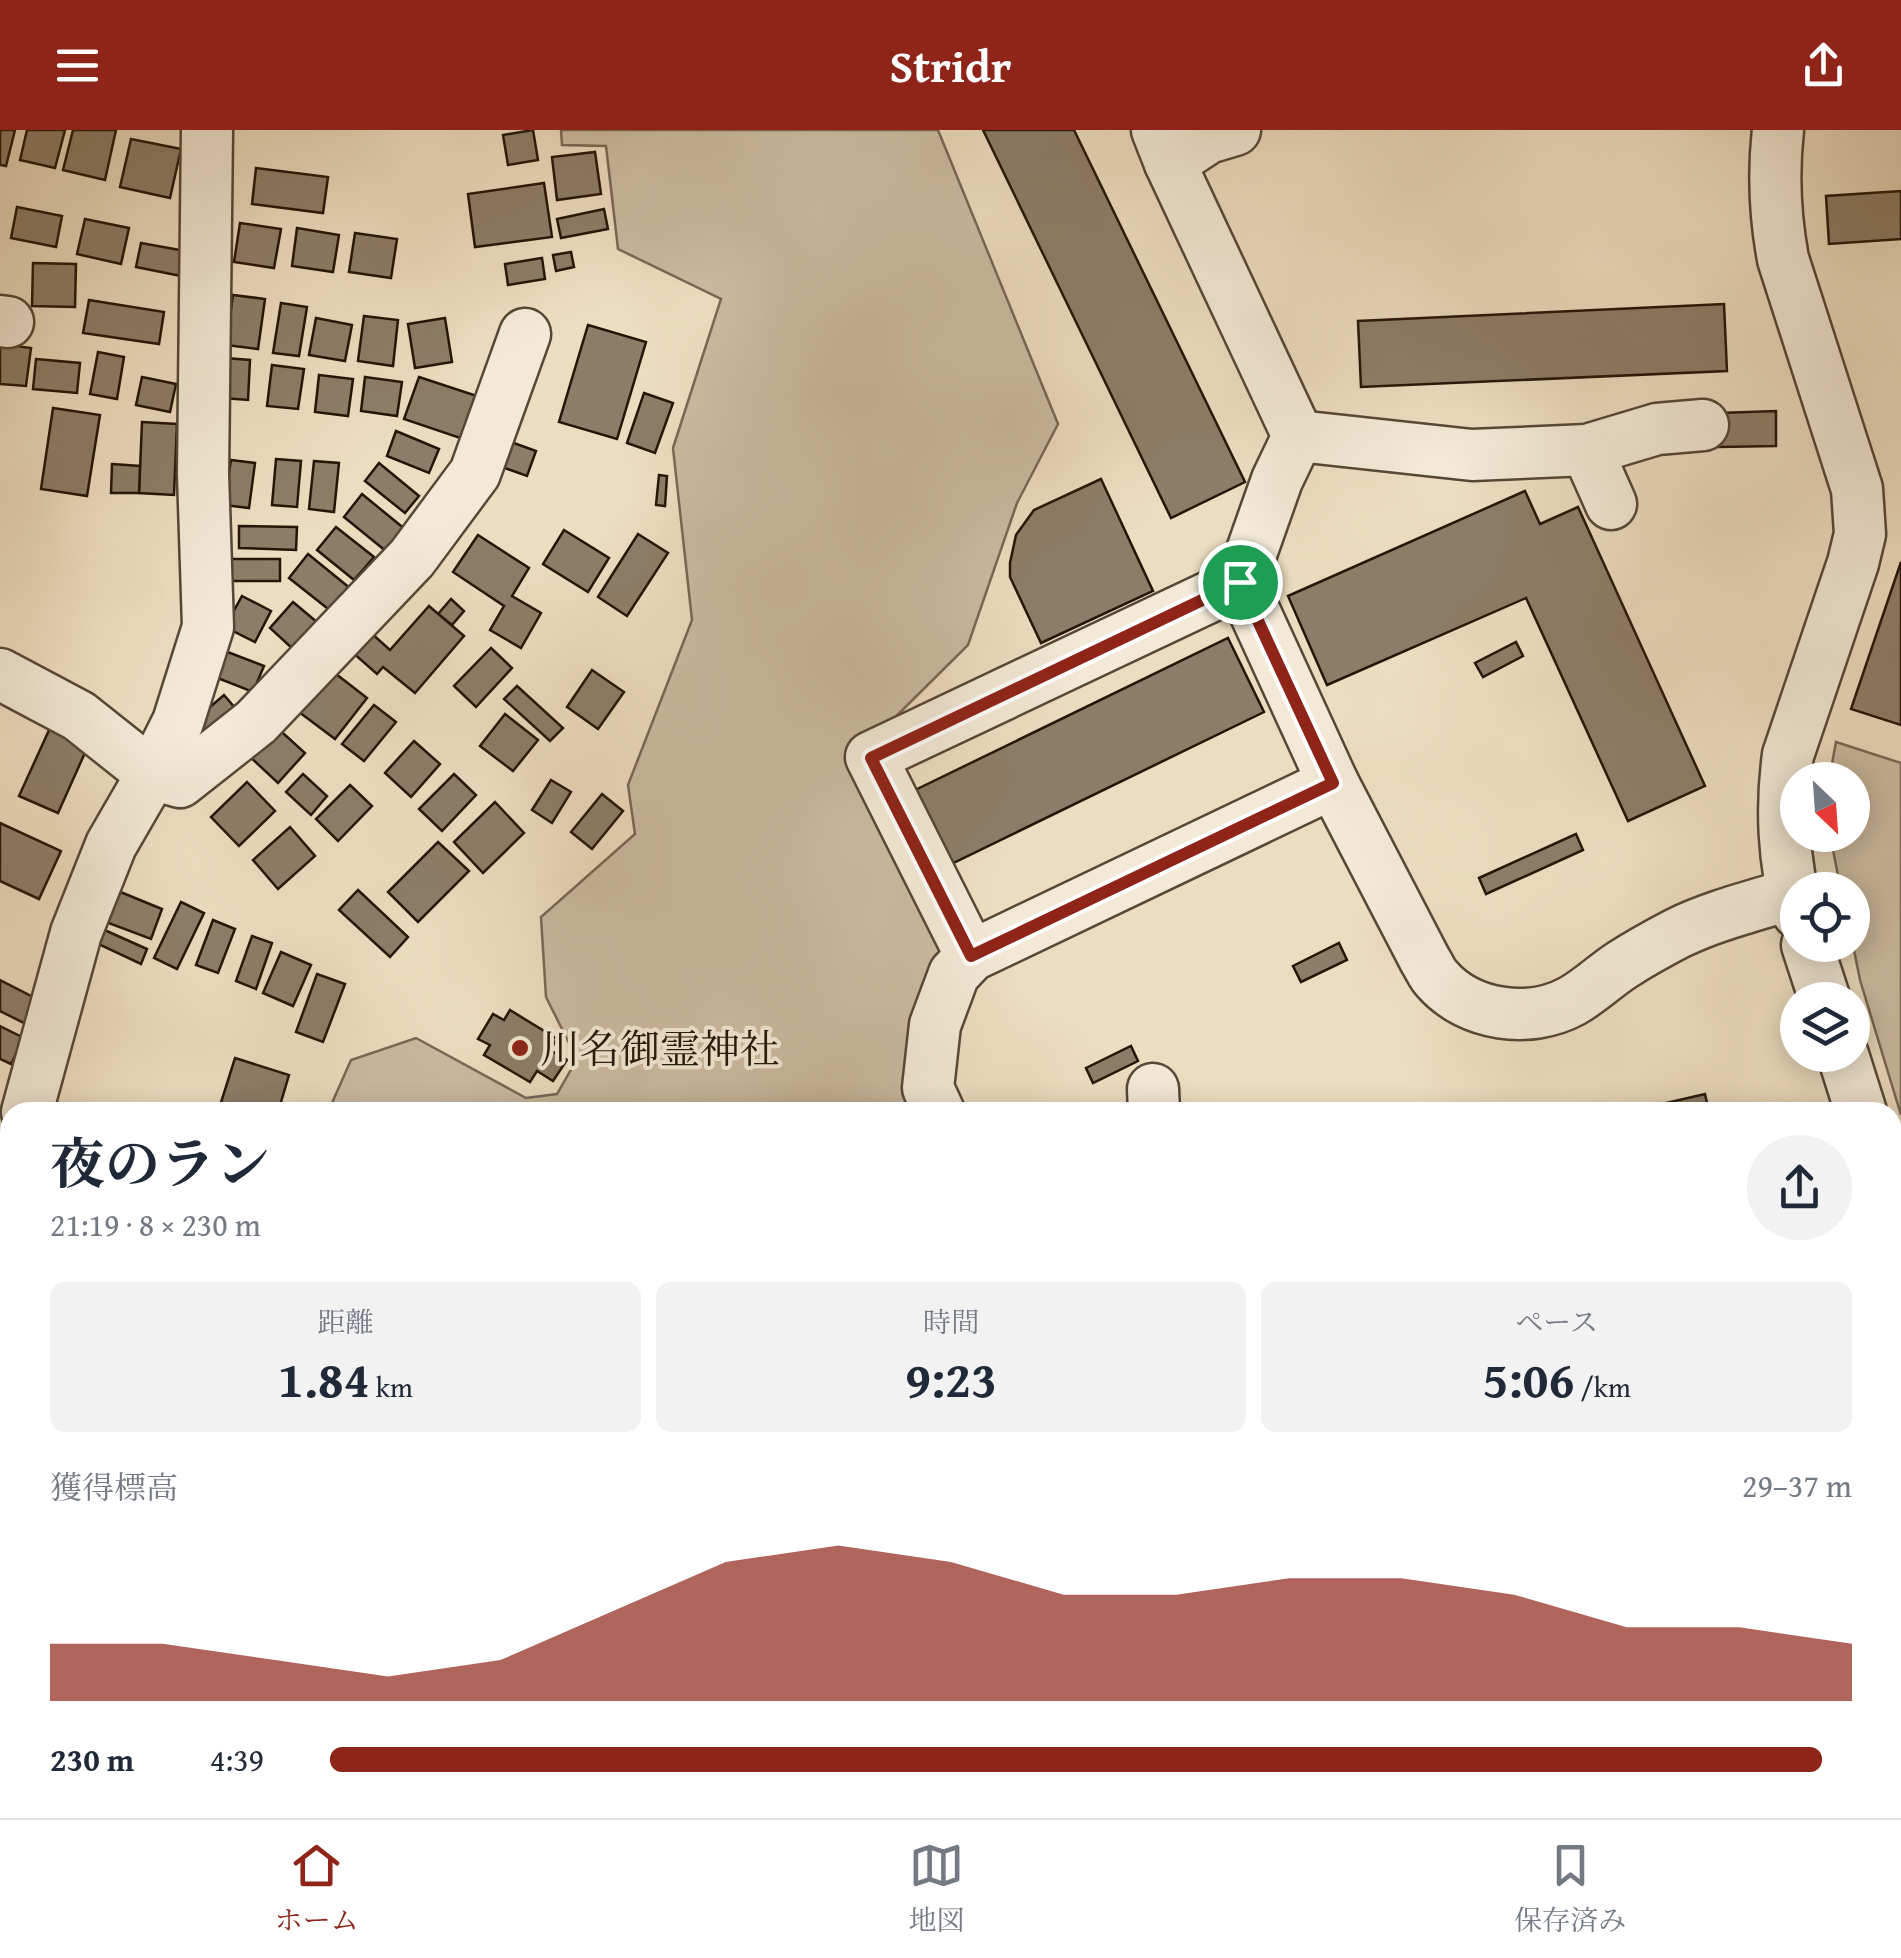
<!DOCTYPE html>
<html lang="ja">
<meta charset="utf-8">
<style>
:root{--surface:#fff;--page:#f2f2f3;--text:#1f2937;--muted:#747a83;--line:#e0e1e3;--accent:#8f2418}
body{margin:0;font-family:"Gentium Book Plus","Noto Serif JP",serif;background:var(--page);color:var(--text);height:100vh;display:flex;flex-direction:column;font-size:38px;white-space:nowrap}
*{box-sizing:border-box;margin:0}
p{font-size:32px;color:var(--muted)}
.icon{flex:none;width:55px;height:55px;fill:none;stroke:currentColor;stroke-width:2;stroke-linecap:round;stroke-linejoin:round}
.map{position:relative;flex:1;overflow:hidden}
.sheet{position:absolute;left:0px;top:972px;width:1902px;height:718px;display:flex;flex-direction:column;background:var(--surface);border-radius:30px 30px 0 0;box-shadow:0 5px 25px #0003}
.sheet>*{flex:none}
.needle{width:65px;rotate:155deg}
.controls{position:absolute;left:1780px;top:632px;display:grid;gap:20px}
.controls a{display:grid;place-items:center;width:90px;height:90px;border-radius:50%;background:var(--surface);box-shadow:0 5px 25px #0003;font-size:50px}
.pin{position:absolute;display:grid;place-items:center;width:85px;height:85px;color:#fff;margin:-42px;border:5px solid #fff;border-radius:50%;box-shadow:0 2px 10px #0007}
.round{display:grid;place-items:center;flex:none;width:105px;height:105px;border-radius:52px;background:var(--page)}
.head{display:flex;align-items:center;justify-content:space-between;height:170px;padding:0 50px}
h1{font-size:55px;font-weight:700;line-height:75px}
.metrics{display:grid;grid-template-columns:repeat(3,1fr);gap:15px;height:170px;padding:10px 50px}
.metrics div{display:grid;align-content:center;border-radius:15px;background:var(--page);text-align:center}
.metrics b{font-size:50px;font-weight:700}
.metrics small{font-size:28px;font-weight:400}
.metrics p{font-size:28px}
.chart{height:280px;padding:20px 50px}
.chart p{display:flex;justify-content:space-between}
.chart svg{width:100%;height:180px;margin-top:10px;fill:var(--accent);opacity:.7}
ul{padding:0 50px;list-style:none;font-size:32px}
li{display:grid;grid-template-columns:160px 120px 1fr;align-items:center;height:75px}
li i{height:25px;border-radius:12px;background:var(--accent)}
header{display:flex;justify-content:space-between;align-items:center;height:130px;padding:0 50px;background:var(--accent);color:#fff;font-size:45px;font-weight:700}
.tab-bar{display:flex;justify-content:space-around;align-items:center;height:140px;border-top:2px solid var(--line);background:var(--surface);font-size:28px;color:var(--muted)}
.tab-bar a{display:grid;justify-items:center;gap:5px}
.tab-bar .active{color:var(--accent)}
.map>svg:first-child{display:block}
.green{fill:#cbbba1;stroke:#786854;stroke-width:2.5}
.water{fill:#a99981;stroke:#746451;stroke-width:2.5}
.building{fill:#8d7d68;stroke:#241508;stroke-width:2.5}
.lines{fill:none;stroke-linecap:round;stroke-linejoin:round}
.minor-casing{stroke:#564736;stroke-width:55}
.major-casing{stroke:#241508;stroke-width:60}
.minor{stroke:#f3e9d6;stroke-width:50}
.major{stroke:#edddc0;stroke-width:55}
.route-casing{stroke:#fff;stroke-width:20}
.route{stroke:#8f2418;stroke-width:12}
.poi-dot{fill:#8f2418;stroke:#f3e9d6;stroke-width:4}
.labels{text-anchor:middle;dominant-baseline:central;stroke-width:8;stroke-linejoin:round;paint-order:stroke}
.poi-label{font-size:40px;fill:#241508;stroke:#f3e9d6;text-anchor:start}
</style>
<header><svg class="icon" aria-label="menu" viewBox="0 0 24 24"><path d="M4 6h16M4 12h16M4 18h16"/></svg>Stridr<svg class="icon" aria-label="share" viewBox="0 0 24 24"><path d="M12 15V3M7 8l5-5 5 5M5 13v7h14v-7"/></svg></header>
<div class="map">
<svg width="1901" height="1688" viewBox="0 0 1901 1688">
<rect width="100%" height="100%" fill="#edddc0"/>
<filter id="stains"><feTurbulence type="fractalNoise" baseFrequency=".002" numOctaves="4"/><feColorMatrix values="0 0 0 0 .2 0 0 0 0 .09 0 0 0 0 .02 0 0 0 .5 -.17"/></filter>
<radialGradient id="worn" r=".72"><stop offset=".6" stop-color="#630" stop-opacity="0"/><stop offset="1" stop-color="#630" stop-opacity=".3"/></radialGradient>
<g class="green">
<path d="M561,0h377l120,294 -41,79 -49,142 -116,115 94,192 -43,160h-575l23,-52 65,-22 110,60 31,-4 20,-35 -31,-62 -5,-80 94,-83 -7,-49 64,-165 -19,-172 48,-149 -103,-50 -12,-103 -44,-1z"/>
<path d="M1836,612l65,21v352l-41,-135 -7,-35 -1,-55h-11l-11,-55h22v-55h-23z"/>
</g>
<path class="water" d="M0,1578h10v102h338l13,8h-361z"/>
<g class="building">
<path d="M0,0h15l-9,36 -6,-1z"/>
<path d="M27,0h38l-10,38 -35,-8z"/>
<path d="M73,0h43l-11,50 -42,-10z"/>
<path d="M533,0l5,30 -30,5 -5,-30z"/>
<path d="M983,0h91l171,352 -74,36z"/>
<path d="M131,9l50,10 -11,49 -50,-11z"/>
<path d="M595,22l6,42 -44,6 -5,-43z"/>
<path d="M256,38l72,9 -5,36 -71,-9z"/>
<path d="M544,53l8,54 -77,10 -7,-53z"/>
<path d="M1901,61v48l-72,5 -3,-48z"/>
<path d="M17,77l45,9 -6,31 -45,-9z"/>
<path d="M604,79l4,20 -47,9 -4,-19z"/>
<path d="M85,89l44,9 -8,36 -44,-10z"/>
<path d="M240,93l41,6 -7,39 -40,-6z"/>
<path d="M297,98l42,7 -6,37 -41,-6z"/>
<path d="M355,103l42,6 -6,39 -42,-6z"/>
<path d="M141,113l50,9 -5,25 -50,-10z"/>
<path d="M571,122l3,15 -18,4 -3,-16z"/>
<path d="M542,128l3,21 -37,6 -3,-21z"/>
<path d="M33,133l43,1 -1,43 -43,-1z"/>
<path d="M233,165l32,4 -7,50 -32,-4z"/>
<path d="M89,170l75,12 -5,32 -76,-11z"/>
<path d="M281,173l26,4 -8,49 -26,-3z"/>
<path d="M1724,174l3,67 -366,16 -3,-66z"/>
<path d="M364,186l34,4 -5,46 -35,-5z"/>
<path d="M316,188l36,7 -7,36 -36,-6z"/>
<path d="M445,188l7,44 -37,6 -7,-44z"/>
<path d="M588,195l58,17 -29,97 -58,-17z"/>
<path d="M0,214l31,4 -5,38 -26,-2z"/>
<path d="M98,222l26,5 -7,42 -27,-5z"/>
<path d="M225,228l25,2 -2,40 -25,-2z"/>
<path d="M36,229l44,4 -3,30 -44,-4z"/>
<path d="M272,235l32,4 -6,40 -31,-3z"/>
<path d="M319,245l34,4 -5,37 -33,-4z"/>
<path d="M142,247l34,7 -6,28 -34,-7z"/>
<path d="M365,247l37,5 -5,34 -36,-5z"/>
<path d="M419,247l58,19 -14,43 -59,-20z"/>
<path d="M644,263l29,10 -18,50 -28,-10z"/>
<path d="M53,278l47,7 -13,81 -46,-7z"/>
<path d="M1776,281v35l-57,1v-34z"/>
<path d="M142,292l35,2 -3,71 -35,-2z"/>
<path d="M396,301l43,18 -10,24 -42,-17z"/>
<path d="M497,307l39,14 -9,25 -39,-14z"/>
<path d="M276,329l25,2 -4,46 -25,-2z"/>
<path d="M231,330l24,3 -6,45 -25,-3z"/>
<path d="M314,331l25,2 -5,49 -25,-3z"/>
<path d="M379,333l40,33 -14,17 -40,-32z"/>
<path d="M112,334l28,2 -1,27h-28z"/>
<path d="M659,345l8,1 -2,30 -9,-1z"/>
<path d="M1101,349l52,112 -112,52 -31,-66v-14l6,-28 18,-25z"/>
<path d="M1525,361l15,33 38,-17 127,279 -77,35 -102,-223 -199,87 -39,-89z"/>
<path d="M362,364l44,36 -19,22 -43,-35z"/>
<path d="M239,396l58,1 -1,23 -57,-2z"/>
<path d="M336,397l38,30 -20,23 -37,-30z"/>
<path d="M564,400l45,28 -21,34 -45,-28z"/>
<path d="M638,404l30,19 -41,63 -29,-19z"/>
<path d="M478,405l51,33 -17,28 29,17 -20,35 -31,-18 14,-24 -51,-34z"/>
<path d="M308,424l43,35 -19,23 -43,-34z"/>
<path d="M230,429h50v22h-51z"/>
<path d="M1901,432v163l-50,-16z"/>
<path d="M242,466l29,15 -16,31 -30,-15z"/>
<path d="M451,469l13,12 -12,14 -14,-11z"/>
<path d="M293,472l25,21 -24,27 -24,-22z"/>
<path d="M429,476l35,30 -49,57 -32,-26 -6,7 -25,-22 18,-20 20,18z"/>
<path d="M1228,508l36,74 -319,155 -36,-74z"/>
<path d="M1516,512l7,14 -40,21 -8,-14z"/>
<path d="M491,518l21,20 -36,39 -22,-21z"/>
<path d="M225,521l39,15 -11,26 -38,-15z"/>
<path d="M327,537l40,31 -32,41 -40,-30z"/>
<path d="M592,540l32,22 -26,37 -31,-22z"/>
<path d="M517,556l46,42 -13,13 -46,-42z"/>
<path d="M224,565l12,14 -36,31 -12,-14z"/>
<path d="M374,575l22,17 -32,39 -22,-17z"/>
<path d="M505,584l33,26 -25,31 -33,-25z"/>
<path d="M273,594l32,29 -27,30 -31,-29z"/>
<path d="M50,598l38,18 -30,67 -39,-17z"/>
<path d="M414,611l26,23 -29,33 -26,-24z"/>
<path d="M303,644l24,22 -16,19 -25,-23z"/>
<path d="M454,644l22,21 -34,36 -23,-22z"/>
<path d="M551,650l20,12 -19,31 -20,-13z"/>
<path d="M247,652l28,29 -36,35 -28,-29z"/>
<path d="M350,655l22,21 -34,35 -22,-22z"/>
<path d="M602,664l21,17 -31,38 -21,-17z"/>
<path d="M495,672l29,31 -41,40 -29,-31z"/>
<path d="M0,693l61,28 -22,48 -39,-18z"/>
<path d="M290,697l25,29 -37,33 -25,-29z"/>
<path d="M1576,704l7,16 -97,44 -7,-16z"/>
<path d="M438,712l31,29 -51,51 -30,-30z"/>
<path d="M358,760l50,47 -18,20 -51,-47z"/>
<path d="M118,761l44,18 -11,30 -45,-17z"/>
<path d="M181,772l23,11 -27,56 -23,-11z"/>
<path d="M213,790l22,9 -17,44 -22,-8z"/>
<path d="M100,798l47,21 -6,15 -47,-22z"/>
<path d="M252,806l20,7 -16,46 -20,-8z"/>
<path d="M1339,813l8,17 -46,22 -8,-16z"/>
<path d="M281,822l30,13 -18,41 -30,-13z"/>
<path d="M317,844l28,10 -22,58 -27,-10z"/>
<path d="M0,850l39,20 -13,24 -26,-13z"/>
<path d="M510,880l47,29 -7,11 17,10 -14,21 -16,-10 -7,11 -46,-27 6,-10 -12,-6 15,-25 11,6z"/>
<path d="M0,896l24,12 -13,26 -11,-5z"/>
<path d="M1131,916l7,15 -45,22 -7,-15z"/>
<path d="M235,928l54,17 -11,37h-60z"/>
<path d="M1705,964l4,18h-45l-2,-8z"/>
<path d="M10,1533v25h-10v-24z"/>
<path d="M482,1680h50l7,8h-48z"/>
<path d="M890,1680h54l-3,8h-54z"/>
<path d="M993,1680h27l12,8h-45z"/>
<path d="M1203,1680h54l-3,8h-54z"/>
<path d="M1559,1680h65l-4,8h-64z"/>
</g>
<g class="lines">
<defs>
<g id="minor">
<path d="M1157,0l13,33 128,273 -21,44 -36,102"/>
<path d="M1778,0c-5,44 -3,86 5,129l74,230 3,45 -7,29 -65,192c-7,51 -5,108 10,158"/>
<path d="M1170,33l38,-25 27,-8"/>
<path d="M0,191l8,1"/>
<path d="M1298,306l174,19 115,-5 70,-21 46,-4"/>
<path d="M1587,320l24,54"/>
<path d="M0,544l79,42 73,58 28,8 76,-60 156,-164 63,-85 50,-139"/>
<path d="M1333,653l92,177c4,6 7,14 12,19 32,37 93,45 135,22 18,-10 33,-25 50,-36 17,-11 35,-21 54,-31 36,-18 77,-28 116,-40"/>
<path d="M1807,815l18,55"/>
<path d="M1843,925l18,57"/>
<path d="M1153,959l1,23"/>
<path d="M27,982l49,-179 35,-88 41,-71 26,-52 30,-95 -5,-153 4,-344"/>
<path d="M939,982l-11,-24 7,-63 19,-51 17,-18 362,-173 -92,-201 -370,175 100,199"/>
<path d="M1892,1079l9,26"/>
<path d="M0,1088l10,-39"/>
<path d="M1892,1407l9,92"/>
<path d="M1892,1548l9,-4"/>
<path d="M469,1680l7,8"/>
<path d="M605,1680l23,8"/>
<path d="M958,1688l3,-8"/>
<path d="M1153,1688l4,-8"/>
<path d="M1752,1688l5,-8"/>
</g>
<g id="major">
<path d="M1892,1323l9,-1"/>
<path d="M0,1396h10"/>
</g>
</defs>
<use href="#minor" class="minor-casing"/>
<use href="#major" class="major-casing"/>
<use href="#minor" class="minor"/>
<use href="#major" class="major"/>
</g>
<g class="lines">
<defs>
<path id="route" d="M1240,452l93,201 -362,173 -100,-198z"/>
</defs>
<use href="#route" class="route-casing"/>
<use href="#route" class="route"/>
</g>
<circle class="poi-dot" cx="520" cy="918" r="10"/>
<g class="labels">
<g class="poi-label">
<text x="540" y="918">川名御霊神社</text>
</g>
</g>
<rect width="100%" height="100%" filter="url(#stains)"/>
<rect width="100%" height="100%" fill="url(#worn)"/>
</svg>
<div class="controls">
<a><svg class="needle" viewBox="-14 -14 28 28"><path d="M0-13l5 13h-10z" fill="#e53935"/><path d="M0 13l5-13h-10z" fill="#747a83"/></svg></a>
<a><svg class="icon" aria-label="locate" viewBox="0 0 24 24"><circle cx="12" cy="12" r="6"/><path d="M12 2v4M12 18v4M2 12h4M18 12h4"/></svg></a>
<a><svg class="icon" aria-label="layers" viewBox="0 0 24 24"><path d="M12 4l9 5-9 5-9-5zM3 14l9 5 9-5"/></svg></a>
</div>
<div class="pin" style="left:1240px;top:452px;background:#1e9e55"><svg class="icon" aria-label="arrive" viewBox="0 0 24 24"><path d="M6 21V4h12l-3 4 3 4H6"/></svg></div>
<section class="sheet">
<div class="head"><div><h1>夜のラン</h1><p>21:19 · 8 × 230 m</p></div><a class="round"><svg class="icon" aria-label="share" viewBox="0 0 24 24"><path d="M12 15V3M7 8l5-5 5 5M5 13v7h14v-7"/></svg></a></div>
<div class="metrics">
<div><p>距離</p><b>1.84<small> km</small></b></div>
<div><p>時間</p><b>9:23</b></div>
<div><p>ペース</p><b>5:06<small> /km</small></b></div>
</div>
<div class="chart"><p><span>獲得標高</span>29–37 m</p>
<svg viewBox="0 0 160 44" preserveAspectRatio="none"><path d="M0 44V30L10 30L20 34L30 38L40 34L50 22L60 10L70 6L80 10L90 18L100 18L110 14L120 14L130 18L140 26L150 26L160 30V44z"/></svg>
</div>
<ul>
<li><b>230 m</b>4:39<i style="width:98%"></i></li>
</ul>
</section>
</div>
<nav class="tab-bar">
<a class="active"><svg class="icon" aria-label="home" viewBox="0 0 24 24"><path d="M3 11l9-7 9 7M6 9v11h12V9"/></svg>ホーム</a>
<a><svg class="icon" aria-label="map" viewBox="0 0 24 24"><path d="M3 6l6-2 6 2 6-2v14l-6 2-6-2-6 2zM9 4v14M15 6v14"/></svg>地図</a>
<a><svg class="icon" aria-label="saved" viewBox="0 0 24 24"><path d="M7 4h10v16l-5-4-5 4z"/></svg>保存済み</a>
</nav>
